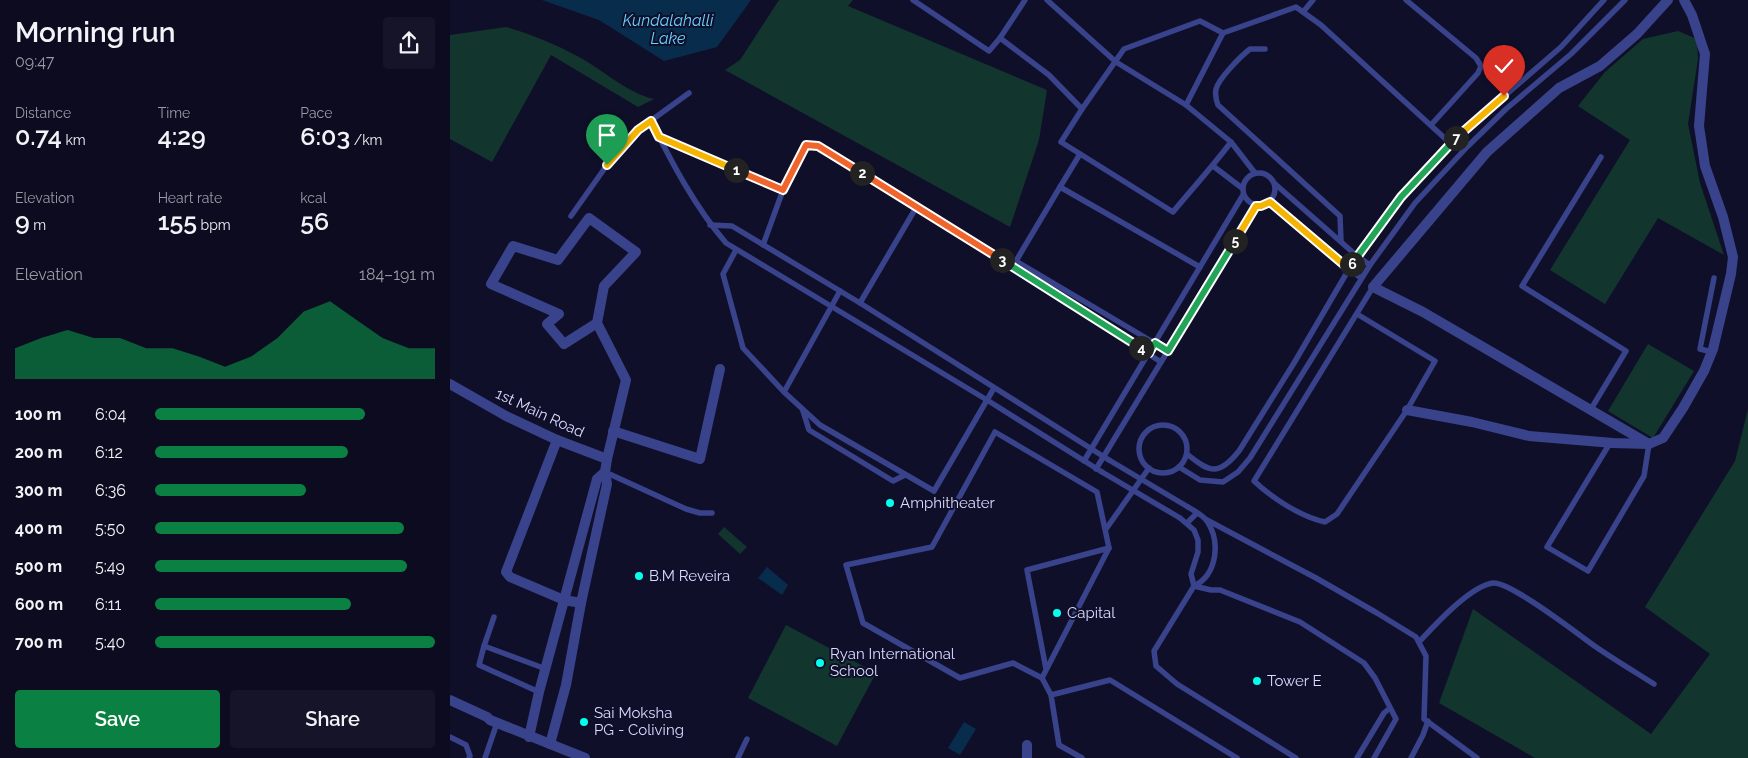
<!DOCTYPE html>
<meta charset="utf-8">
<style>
:root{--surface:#0c0b20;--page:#151429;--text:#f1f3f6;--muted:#9a9ba5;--accent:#0b8043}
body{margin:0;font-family:Raleway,sans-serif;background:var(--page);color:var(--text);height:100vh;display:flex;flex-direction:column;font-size:19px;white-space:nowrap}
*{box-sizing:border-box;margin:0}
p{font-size:16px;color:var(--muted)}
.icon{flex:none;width:28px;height:28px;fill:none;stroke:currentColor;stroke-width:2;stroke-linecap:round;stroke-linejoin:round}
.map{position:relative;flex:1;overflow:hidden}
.sheet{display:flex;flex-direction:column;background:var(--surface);width:450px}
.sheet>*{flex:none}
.pin{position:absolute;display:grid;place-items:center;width:42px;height:42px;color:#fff;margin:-51px -21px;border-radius:50% 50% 50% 0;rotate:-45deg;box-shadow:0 0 5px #0007}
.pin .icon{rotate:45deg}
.km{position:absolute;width:25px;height:25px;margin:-12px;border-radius:50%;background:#222;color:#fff;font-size:14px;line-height:25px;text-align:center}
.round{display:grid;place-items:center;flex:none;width:52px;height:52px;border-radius:5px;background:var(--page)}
.headline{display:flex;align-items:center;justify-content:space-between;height:85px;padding:0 15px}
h1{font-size:28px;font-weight:600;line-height:38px}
.figures{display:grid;grid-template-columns:repeat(3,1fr);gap:8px;height:85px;padding:5px 15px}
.figures div{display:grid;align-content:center}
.figures b{font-size:25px;font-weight:600}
.figures small{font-size:14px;font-weight:400}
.figures p{font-size:14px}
.chart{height:140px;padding:10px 15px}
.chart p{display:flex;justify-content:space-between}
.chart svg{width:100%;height:90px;margin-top:5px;fill:var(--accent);opacity:.7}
.button{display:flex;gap:10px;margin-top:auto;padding:10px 15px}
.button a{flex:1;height:58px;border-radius:5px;background:var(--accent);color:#fff;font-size:20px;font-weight:600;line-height:58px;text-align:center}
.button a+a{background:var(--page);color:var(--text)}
ul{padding:0 15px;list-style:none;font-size:16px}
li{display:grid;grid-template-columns:80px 60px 1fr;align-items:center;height:38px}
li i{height:12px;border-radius:6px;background:var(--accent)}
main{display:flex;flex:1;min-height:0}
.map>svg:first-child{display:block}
.green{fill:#12352e}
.water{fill:#082c4b}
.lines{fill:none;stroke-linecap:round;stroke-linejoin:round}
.service{stroke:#39438b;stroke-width:5.5}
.minor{stroke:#39438b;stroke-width:10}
.service-bridge{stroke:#39438b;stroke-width:5.5}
.split-1-casing{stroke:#fff;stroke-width:10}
.split-2-casing{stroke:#fff;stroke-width:10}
.split-3-casing{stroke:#fff;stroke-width:10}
.split-4-casing{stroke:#fff;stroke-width:10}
.split-5-casing{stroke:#fff;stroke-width:10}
.split-6-casing{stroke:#fff;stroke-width:10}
.split-7-casing{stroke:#fff;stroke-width:10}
.split-8-casing{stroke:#fff;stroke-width:10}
.split-1{stroke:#f5b400;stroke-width:6}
.split-2{stroke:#f0652b;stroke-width:6}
.split-3{stroke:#f0652b;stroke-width:6}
.split-4{stroke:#22a559;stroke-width:6}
.split-5{stroke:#22a559;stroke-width:6}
.split-6{stroke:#f5b400;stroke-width:6}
.split-7{stroke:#22a559;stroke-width:6}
.split-8{stroke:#f5b400;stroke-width:6}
.poi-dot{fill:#05ffee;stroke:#100f2a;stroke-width:2}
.labels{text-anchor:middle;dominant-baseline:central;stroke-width:4;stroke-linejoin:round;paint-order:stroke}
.street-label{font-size:15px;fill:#d9dbff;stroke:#100f2a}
.poi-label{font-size:15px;fill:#d9dbff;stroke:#100f2a;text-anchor:start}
.water-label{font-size:16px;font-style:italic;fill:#67d2ff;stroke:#100f2a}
</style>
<main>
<section class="sheet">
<div class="headline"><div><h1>Morning run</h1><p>09:47</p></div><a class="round"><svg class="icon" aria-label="share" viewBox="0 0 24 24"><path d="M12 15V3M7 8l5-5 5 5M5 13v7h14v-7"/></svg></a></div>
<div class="figures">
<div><p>Distance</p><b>0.74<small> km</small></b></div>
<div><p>Time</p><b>4:29</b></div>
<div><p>Pace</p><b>6:03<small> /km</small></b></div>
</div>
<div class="figures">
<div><p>Elevation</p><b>9<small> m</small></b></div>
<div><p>Heart rate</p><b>155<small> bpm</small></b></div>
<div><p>kcal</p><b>56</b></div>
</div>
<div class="chart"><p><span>Elevation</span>184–191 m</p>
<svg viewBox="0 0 160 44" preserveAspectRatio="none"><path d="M0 44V29L10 24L20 20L30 24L40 24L50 29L60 29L70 33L80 38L90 33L100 24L110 11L120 6L130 15L140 24L150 29L160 29V44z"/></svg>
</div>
<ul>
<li><b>100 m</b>6:04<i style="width:75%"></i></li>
<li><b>200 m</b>6:12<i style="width:69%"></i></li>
<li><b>300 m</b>6:36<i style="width:54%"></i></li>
<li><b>400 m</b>5:50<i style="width:89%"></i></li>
<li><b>500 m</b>5:49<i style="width:90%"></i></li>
<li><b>600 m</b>6:11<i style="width:70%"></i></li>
<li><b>700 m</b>5:40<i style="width:100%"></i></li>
</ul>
<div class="button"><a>Save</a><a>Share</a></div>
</section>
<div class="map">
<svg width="1298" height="758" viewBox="0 0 1298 758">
<rect width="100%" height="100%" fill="#100f2a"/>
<g class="green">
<path d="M329,0h74l-5,6 199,84 -8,50 -29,87 -285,-157 15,-10z"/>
<path d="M56,27c24,7 49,17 71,29 25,13 50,37 77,43l-16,8 -87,-52 -59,107 -42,-23v-104z"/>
<path d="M1228,31l19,8 1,20 -10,65 12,59 24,72 -66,-37 -53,86 -55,-34 80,-130 -52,-34 27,-34 38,-33z"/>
<path d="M1198,344l46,27 -41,67 -45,-27z"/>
<path d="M1298,409v349h-213l-96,-55 34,-94 178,125 59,-80 -65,-47 90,-146z"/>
<path d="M274,527l23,20 -7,7 -22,-20z"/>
<path d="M336,625l90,48 -39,73 -89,-48z"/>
</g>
<g class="water">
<path d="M92,0h209l-34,47 -53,14 -65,-41z"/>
<path d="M317,567l21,18 -6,10 -24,-17z"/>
<path d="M514,722l12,7 -16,26 -12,-7z"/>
</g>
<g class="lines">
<g class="service">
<path d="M463,0l76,51 11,-13 49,37 33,34 -21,33 112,70c19,-23 40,-46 58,-70"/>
<path d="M597,0l69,62 70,43 45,37 24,31"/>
<path d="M956,0l70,58 5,8 -3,7 -47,52"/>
<path d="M853,12l10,-12"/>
<path d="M550,38l25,-38"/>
<path d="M815,49h-15c-9,7 -31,29 -34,40 -1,6 0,11 2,16l122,111 1,25"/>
<path d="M736,105l37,-72 73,-26 25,18 129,118"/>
<path d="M632,109l42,-60 76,-28 23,12"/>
<path d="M201,121c21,42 44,86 75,122l261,157 115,72"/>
<path d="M209,137l124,53"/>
<path d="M763,166l29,22"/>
<circle cx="809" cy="189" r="16"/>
<path d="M824,183l83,73 13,9"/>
<path d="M610,187l20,-33"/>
<path d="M820,202l79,67 12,9"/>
<path d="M121,216l36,-51 31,-35 51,-37"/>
<path d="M260,225l22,1 128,77 249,157"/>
<path d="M313,245l20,-55 23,-45 12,1 99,60 244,156"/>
<path d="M286,250l-13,24 20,74 41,44"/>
<path d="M390,291l-56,101 36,33 114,66 60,-103"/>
<path d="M410,303l57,-97"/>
<path d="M907,314l78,47 -28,49 -70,104 -12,8c-24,-5 -53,-24 -71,-41l119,-194"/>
<path d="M718,351l-152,-90 44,-74 140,80"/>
<path d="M1262,352l-12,-3 14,-71"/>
<path d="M1141,409l35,-58 -104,-65 79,-129"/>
<path d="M353,411l6,19 84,51 12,-6"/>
<circle cx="713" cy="449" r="24"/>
<path d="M1160,443l-63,104 41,24 56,-95 5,-32"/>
<path d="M737,454c23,19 32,22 52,-3l55,-88 55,-94 52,-72 49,-54 111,-96 43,-47"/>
<path d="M634,461l159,-266"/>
<path d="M729,467l21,13 23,2 15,-10 12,-14 120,-193 45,-62 52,-56 39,-38 65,-55 54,-54"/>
<path d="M646,469l160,-263"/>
<path d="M155,472l81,37 14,4h12"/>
<path d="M738,507c6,4 15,8 19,14 14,21 10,54 -13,65l-40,65 2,15 21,18 119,74"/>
<path d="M730,518l14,12 4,10v12l-7,22 3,12"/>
<path d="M757,520l109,58 61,35 39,24 10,19 -2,63 53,39"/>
<path d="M737,523l10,-10"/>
<path d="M656,529l43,-61"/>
<path d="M744,586l17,4h9l80,32 64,41 11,15 21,41 -22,39"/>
<path d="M969,642c15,-16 51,-56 74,-59 17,-2 86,52 103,64 19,13 39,25 58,37"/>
<path d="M34,646l10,-29"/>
<path d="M596,669l-19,-99 82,-22"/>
<path d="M592,678l67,-130 -12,-56 -102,-60 -63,115 -86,18 17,58 97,55 53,-15 29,15 9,17 8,50 23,13"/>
<path d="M89,692l-60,-27 5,-19 62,23"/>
<path d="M601,695l59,-15 127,78"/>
<path d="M0,737l16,8 4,11 -1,2"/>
<path d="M35,758l12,-35"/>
<path d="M288,758l9,-19"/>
<path d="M907,758l27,-45 6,-5"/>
<path d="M961,758l12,-23 5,-14"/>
</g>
<g class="minor">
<path d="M147,323l7,-37 32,-34 -47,-34 -31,42 -45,-14 -22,38 68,30 -12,10 17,20 33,-21 29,57 -19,79"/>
<path d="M0,384l56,32 51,24 50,19 -2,13 2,12 -26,119 -15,82 -16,59"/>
<path d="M957,410l65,12 57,14 84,7 36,1 14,-6 20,-30 21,-37 9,-22 18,-75 2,-17 -10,-40 -18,-51 -6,-40 6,-72 -13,-39 -8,-15"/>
<path d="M163,431l87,28 20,-90"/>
<path d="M107,440l-51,132 4,5 54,23 17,3"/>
<path d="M1199,444l-226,-132 -50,-25 114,-135 72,-64 41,-22 37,-32 31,-34"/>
<path d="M0,700l37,17 3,3 95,38"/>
<path d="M79,737l10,-45 58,-213 8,-7"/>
<path d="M577,758v-13"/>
</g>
<g class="service-bridge">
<path d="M659,460l79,47"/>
<path d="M652,472l78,46"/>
</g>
</g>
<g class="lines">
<defs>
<path id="split-1" d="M157,165l31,-35 13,-9 8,16 77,33"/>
<path id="split-2" d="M286,170l47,20 23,-45 12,1 44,27"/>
<path id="split-3" d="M412,173l140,87"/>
<path id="split-4" d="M552,260l139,88"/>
<path id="split-5" d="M691,348l8,5 6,-10 13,8 67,-110"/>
<path id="split-6" d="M785,241l21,-35h5l9,-4 79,67 3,-5"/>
<path id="split-7" d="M902,264l49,-67 55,-59"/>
<path id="split-8" d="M1006,138l48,-42"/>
</defs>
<use href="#split-1" class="split-1-casing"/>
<use href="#split-2" class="split-2-casing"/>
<use href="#split-3" class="split-3-casing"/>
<use href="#split-4" class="split-4-casing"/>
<use href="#split-5" class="split-5-casing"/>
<use href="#split-6" class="split-6-casing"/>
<use href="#split-7" class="split-7-casing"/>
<use href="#split-8" class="split-8-casing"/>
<use href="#split-1" class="split-1"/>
<use href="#split-2" class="split-2"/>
<use href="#split-3" class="split-3"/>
<use href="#split-4" class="split-4"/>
<use href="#split-5" class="split-5"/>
<use href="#split-6" class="split-6"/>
<use href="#split-7" class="split-7"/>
<use href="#split-8" class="split-8"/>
</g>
<g class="poi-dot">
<circle cx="440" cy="503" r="5"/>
<circle cx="189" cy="576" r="5"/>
<circle cx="607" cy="613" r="5"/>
<circle cx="370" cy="663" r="5"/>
<circle cx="807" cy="681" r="5"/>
<circle cx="134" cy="722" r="5"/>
</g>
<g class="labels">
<g class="street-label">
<text transform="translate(90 413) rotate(25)">1st Main Road</text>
</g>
<g class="poi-label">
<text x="450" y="503">Amphitheater</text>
<text x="199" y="576">B.M Reveira</text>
<text x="617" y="613">Capital</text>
<text x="380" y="654">Ryan International<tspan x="380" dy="17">School</tspan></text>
<text x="817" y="681">Tower E</text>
<text x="144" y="713">Sai Moksha<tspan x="144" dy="17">PG - Coliving</tspan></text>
</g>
<g class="water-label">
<text x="218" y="20">Kundalahalli<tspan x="218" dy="18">Lake</tspan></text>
</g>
</g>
</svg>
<div class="pin" style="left:157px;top:165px;background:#1e9e55"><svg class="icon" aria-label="arrive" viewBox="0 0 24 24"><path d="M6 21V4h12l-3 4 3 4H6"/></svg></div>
<div class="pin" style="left:1054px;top:96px;background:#d93025"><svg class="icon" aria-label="check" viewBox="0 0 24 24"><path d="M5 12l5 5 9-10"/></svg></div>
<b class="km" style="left:286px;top:170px">1</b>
<b class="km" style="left:412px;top:173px">2</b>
<b class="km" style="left:552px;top:260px">3</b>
<b class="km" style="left:691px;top:348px">4</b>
<b class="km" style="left:785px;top:241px">5</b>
<b class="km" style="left:902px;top:264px">6</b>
<b class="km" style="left:1006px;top:138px">7</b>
</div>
</main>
